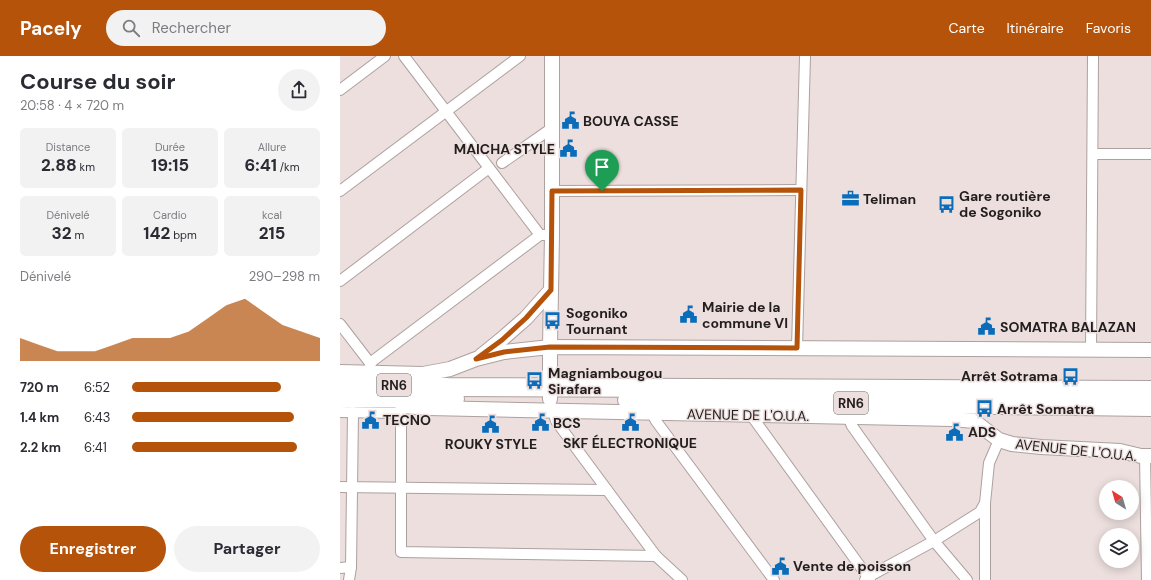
<!DOCTYPE html>
<html lang="fr">
<meta charset="utf-8">
<style>
:root{--surface:#fff;--page:#f2f2f3;--text:#2b2b33;--muted:#7c7c81;--accent:#b45309}
body{margin:0;font-family:"DM Sans",sans-serif;background:var(--page);color:var(--text);height:100vh;display:flex;flex-direction:column;font-size:15px;white-space:nowrap}
*{box-sizing:border-box;margin:0}
p{font-size:13px;color:var(--muted)}
.icon{flex:none;width:22px;height:22px;fill:none;stroke:currentColor;stroke-width:2;stroke-linecap:round;stroke-linejoin:round}
.map{position:relative;flex:1;overflow:hidden}
.sheet{display:flex;flex-direction:column;background:var(--surface);width:340px}
.sheet>*{flex:none}
.needle{width:26px;rotate:323deg}
.controls{position:absolute;left:759px;top:424px;display:grid;gap:8px}
.controls a{display:grid;place-items:center;width:40px;height:40px;border-radius:50%;background:var(--surface);box-shadow:0 2px 10px #0003;font-size:20px}
.pin{position:absolute;display:grid;place-items:center;width:34px;height:34px;color:#fff;margin:-41px -17px;border-radius:50% 50% 50% 0;rotate:-45deg;box-shadow:0 0 4px #0007}
.pin .icon{rotate:45deg}
.round{display:grid;place-items:center;flex:none;width:42px;height:42px;border-radius:21px;background:var(--page)}
.head{display:flex;align-items:center;justify-content:space-between;height:68px;padding:0 20px}
h1{font-size:22px;font-weight:700;line-height:30px}
.figures{display:grid;grid-template-columns:repeat(3,1fr);gap:6px;height:68px;padding:4px 20px}
.figures div{display:grid;align-content:center;border-radius:6px;background:var(--page);text-align:center}
.figures b{font-size:17px;font-weight:700}
.figures small{font-size:11px;font-weight:400}
.figures p{font-size:11px}
.chart{height:112px;padding:8px 20px}
.chart p{display:flex;justify-content:space-between}
.chart svg{width:100%;height:72px;margin-top:4px;fill:var(--accent);opacity:.7}
.primary-button{display:flex;gap:8px;margin-top:auto;padding:8px 20px}
.primary-button a{flex:1;height:46px;border-radius:24px;background:var(--accent);color:#fff;font-size:16px;font-weight:700;line-height:46px;text-align:center}
.primary-button a+a{background:var(--page);color:var(--text)}
ul{padding:0 20px;list-style:none;font-size:13px}
li{display:grid;grid-template-columns:64px 48px 1fr;align-items:center;height:30px}
li i{height:10px;border-radius:5px;background:var(--accent)}
header{display:flex;align-items:center;gap:24px;box-sizing:border-box;height:56px;padding:0 20px;background:var(--accent);color:#fff}
header strong{font-size:19px}
nav{display:flex;gap:22px;margin-inline-start:auto;font-size:14px}
.search{width:280px;height:36px;background:var(--page);display:flex;align-items:center;gap:10px;box-sizing:border-box;padding:0 14px;border-radius:22px;color:var(--muted);font-size:15px}
main{display:flex;flex:1;min-height:0}
.map>svg:first-child{display:block}
.lines{fill:none;stroke-linecap:round;stroke-linejoin:round}
.street-casing{stroke:#ada1a0;stroke-width:12}
.secondary-casing{stroke:#ada1a0;stroke-width:16}
.highway-casing{stroke:#ada1a0;stroke-width:20}
.street{stroke:#fff;stroke-width:10}
.secondary{stroke:#fff;stroke-width:14}
.highway{stroke:#fff;stroke-width:18}
.route-casing{stroke:#fff;stroke-width:8}
.route{stroke:#b45309;stroke-width:5}
.labels{text-anchor:middle;dominant-baseline:central;stroke-width:3;stroke-linejoin:round;paint-order:stroke}
.shield{fill:#ecdfde;stroke:#5f5858;stroke-width:1}
.shield-label{font-size:13px;font-weight:bold;fill:#231e1e}
.poi-label{font-size:14px;font-weight:bold;fill:#231e1e;stroke:#ecdfde;text-anchor:start}
.street-label{font-size:14px;fill:#231e1e;stroke:#ecdfde}
</style>
<header>
<strong>Pacely</strong>
<div class="search"><svg class="icon" aria-label="search" viewBox="0 0 24 24"><circle cx="10" cy="10" r="6"/><path d="M15 15l6 6"/></svg>Rechercher</div>
<nav><a>Carte</a><a>Itinéraire</a><a>Favoris</a></nav>
</header>
<main>
<section class="sheet">
<div class="head"><div><h1>Course du soir</h1><p>20:58 · 4 × 720 m</p></div><a class="round"><svg class="icon" aria-label="share" viewBox="0 0 24 24"><path d="M12 15V3M7 8l5-5 5 5M5 13v7h14v-7"/></svg></a></div>
<div class="figures">
<div><p>Distance</p><b>2.88<small> km</small></b></div>
<div><p>Durée</p><b>19:15</b></div>
<div><p>Allure</p><b>6:41<small> /km</small></b></div>
</div>
<div class="figures">
<div><p>Dénivelé</p><b>32<small> m</small></b></div>
<div><p>Cardio</p><b>142<small> bpm</small></b></div>
<div><p>kcal</p><b>215</b></div>
</div>
<div class="chart"><p><span>Dénivelé</span>290–298 m</p>
<svg viewBox="0 0 160 44" preserveAspectRatio="none"><path d="M0 44V30L10 34L20 38L30 38L40 38L50 34L60 30L70 30L80 30L90 26L100 18L110 10L120 6L130 14L140 22L150 26L160 30V44z"/></svg>
</div>
<ul>
<li><b>720 m</b>6:52<i style="width:79%"></i></li>
<li><b>1.4 km</b>6:43<i style="width:86%"></i></li>
<li><b>2.2 km</b>6:41<i style="width:88%"></i></li>
</ul>
<div class="primary-button"><a>Enregistrer</a><a>Partager</a></div>
</section>
<div class="map">
<svg width="811" height="524" viewBox="0 0 811 524">
<rect width="100%" height="100%" fill="#ecdfde"/>
<g class="lines">
<defs>
<g id="street">
<path d="M64,0l136,179"/>
<path d="M0,34l45,-34"/>
<path d="M753,98h58"/>
<path d="M162,107l50,-35"/>
<path d="M0,135l180,-135"/>
<path d="M212,135l249,-1"/>
<path d="M0,225l149,-113"/>
<path d="M0,268l30,39 1,6"/>
<path d="M457,292l8,-292"/>
<path d="M751,294l2,-294"/>
<path d="M30,307l170,-128h12"/>
<path d="M211,349l5,16 100,135 26,24"/>
<path d="M61,355v141l255,4"/>
<path d="M0,356l55,1 6,-2 2,-4"/>
<path d="M312,357l4,8 118,159"/>
<path d="M411,359l119,165"/>
<path d="M508,361l4,9 82,115 33,39"/>
<path d="M805,400l2,124"/>
<path d="M0,431l267,3"/>
<path d="M645,448v76"/>
<path d="M0,512l11,-1"/>
<path d="M9,524l2,-13 2,-155"/>
<path d="M525,524l3,-3 66,-36 46,-29 5,-9 4,-40 10,-23"/>
</g>
<g id="secondary">
<path d="M141,300l21,-17 24,-21 25,-28"/>
<path d="M0,316l83,2 27,-5 26,-10 28,-7 46,-5 601,3"/>
<path d="M210,343v-52l2,-112v-179"/>
<path d="M63,350l25,2 524,11 22,2 25,19 13,4 29,3 79,4 21,5h10"/>
</g>
<g id="highway">
<path d="M0,328l108,3 703,3"/>
<path d="M0,342l115,1"/>
<path d="M287,344l524,7"/>
</g>
</defs>
<use href="#street" class="street-casing"/>
<use href="#secondary" class="secondary-casing"/>
<use href="#highway" class="highway-casing"/>
<use href="#street" class="street"/>
<use href="#secondary" class="secondary"/>
<use href="#highway" class="highway"/>
</g>
<g class="lines">
<defs>
<path id="route" d="M461,134l-4,158 -247,-1 -46,5 -28,7 26,-19 24,-22 25,-28 1,-99z"/>
</defs>
<use href="#route" class="route-casing"/>
<use href="#route" class="route"/>
</g>
<defs>
<symbol id="civic-bare" viewBox="-9 -9 18 18"><path d="M-.6-6.5H3V-4.5H.6V-3L4-1V1h2V6H-6V1h2V-1L-.6-3ZM-1.2 2.5V6h2.4V2.5Z" fill="#0b6db9" stroke="#ecdfde" stroke-width="2.5" paint-order="stroke"/></symbol>
<symbol id="office-bare" viewBox="-9 -9 18 18"><path d="M-6-3h4V-5.5h4V-3h4V5H-6ZM-1-4.5V-3h2v-1.5ZM-6 0V1H6V0Z" fill="#0b6db9" stroke="#ecdfde" stroke-width="2.5" paint-order="stroke"/></symbol>
<symbol id="bus-bare" viewBox="-9 -9 18 18"><path d="M-5-6H5V4H4V6H2V4H-2V6H-4V4H-5ZM-3.5-4V0h7V-4ZM-3.5 1.2v1.5H-2V1.2ZM2 1.2v1.5H3.5V1.2Z" fill="#0b6db9" stroke="#ecdfde" stroke-width="2.5" paint-order="stroke"/></symbol>
</defs>
<g fill-rule="evenodd">
<use href="#civic-bare" x="218" y="52" width="25" height="25"/>
<use href="#civic-bare" x="216" y="80" width="25" height="25"/>
<use href="#office-bare" x="498" y="130" width="25" height="25"/>
<use href="#bus-bare" x="594" y="136" width="25" height="25"/>
<use href="#civic-bare" x="336" y="246" width="25" height="25"/>
<use href="#bus-bare" x="200" y="252" width="25" height="25"/>
<use href="#civic-bare" x="634" y="258" width="25" height="25"/>
<use href="#bus-bare" x="718" y="308" width="25" height="25"/>
<use href="#bus-bare" x="182" y="312" width="25" height="25"/>
<use href="#bus-bare" x="632" y="340" width="25" height="25"/>
<use href="#civic-bare" x="18" y="352" width="25" height="25"/>
<use href="#civic-bare" x="188" y="354" width="25" height="25"/>
<use href="#civic-bare" x="278" y="354" width="25" height="25"/>
<use href="#civic-bare" x="138" y="356" width="25" height="25"/>
<use href="#civic-bare" x="602" y="364" width="25" height="25"/>
<use href="#civic-bare" x="428" y="498" width="25" height="25"/>
</g>
<g class="labels">
<g class="shield">
<rect x="37" y="318" width="34" height="22" rx="3"/>
<rect x="494" y="336" width="34" height="22" rx="3"/>
</g>
<g class="shield-label">
<text x="54" y="329">RN6</text>
<text x="511" y="347">RN6</text>
</g>
<g class="poi-label">
<text x="243" y="65">BOUYA CASSE</text>
<text x="215" y="93" text-anchor="end">MAICHA STYLE</text>
<text x="619" y="140">Gare routière<tspan x="619" dy="16">de Sogoniko</tspan></text>
<text x="523" y="143">Teliman</text>
<text x="362" y="251">Mairie de la<tspan x="362" dy="16">commune VI</tspan></text>
<text x="226" y="257">Sogoniko<tspan x="226" dy="16">Tournant</tspan></text>
<text x="660" y="271">SOMATRA BALAZAN</text>
<text x="208" y="317">Magniambougou<tspan x="208" dy="16">Sirafara</tspan></text>
<text x="718" y="320" text-anchor="end">Arrêt Sotrama</text>
<text x="657" y="353">Arrêt Somatra</text>
<text x="43" y="364">TECNO</text>
<text x="213" y="367">BCS</text>
<text x="628" y="376">ADS</text>
<text x="290" y="387" text-anchor="middle">SKF ÉLECTRONIQUE</text>
<text x="151" y="388" text-anchor="middle">ROUKY STYLE</text>
<text x="453" y="510">Vente de poisson</text>
</g>
<g class="street-label">
<text transform="translate(408 359) rotate(1)">AVENUE DE L'O.U.A.</text>
<text transform="translate(736 394) rotate(6)">AVENUE DE L'O.U.A.</text>
</g>
</g>
</svg>
<div class="controls">
<a><svg class="needle" viewBox="-14 -14 28 28"><path d="M0-13l5 13h-10z" fill="#e53935"/><path d="M0 13l5-13h-10z" fill="#7c7c81"/></svg></a>
<a><svg class="icon" aria-label="layers" viewBox="0 0 24 24"><path d="M12 4l9 5-9 5-9-5zM3 14l9 5 9-5"/></svg></a>
</div>
<div class="pin" style="left:262px;top:135px;background:#1e9e55"><svg class="icon" aria-label="arrive" viewBox="0 0 24 24"><path d="M6 21V4h12l-3 4 3 4H6"/></svg></div>
</div>
</main>
